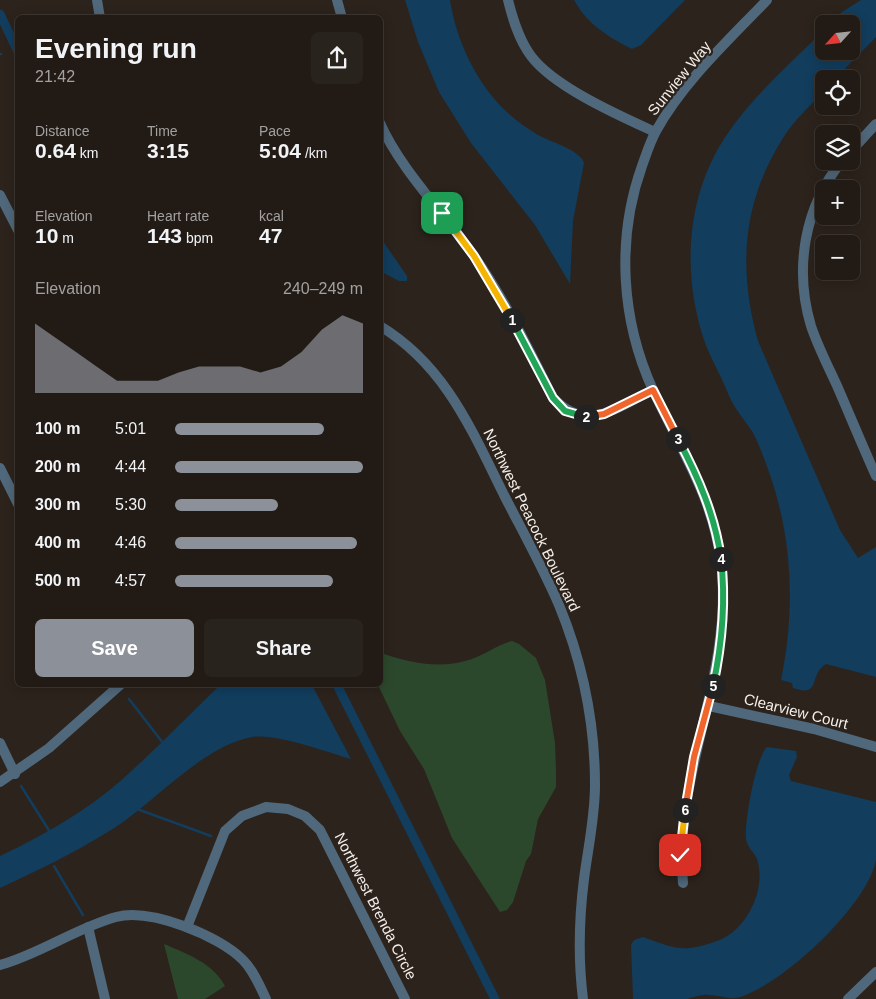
<!DOCTYPE html>
<meta charset="utf-8">
<style>
:root{--surface:#211a15;--page:#29231e;--text:#f1f3f6;--muted:#a2a1a0;--line:#3e3834;--accent:#8c9099}
body{margin:0;font-family:Helvetica,sans-serif;background:var(--page);color:var(--text);height:100vh;display:flex;flex-direction:column;font-size:19px;white-space:nowrap}
*{box-sizing:border-box;margin:0}
p{font-size:16px;color:var(--muted)}
.icon{flex:none;width:28px;height:28px;fill:none;stroke:currentColor;stroke-width:2;stroke-linecap:round;stroke-linejoin:round}
.map{position:relative;flex:1;overflow:hidden}
.drawer{position:absolute;left:15px;top:15px;width:368px;height:672px;display:flex;flex-direction:column;background:var(--surface);border-radius:8px;box-shadow:0 2px 12px #0003,0 0 0 1px var(--line)}
.drawer>*{flex:none}
.needle{width:32px;rotate:243deg}
.tools{position:absolute;left:815px;top:15px;display:grid;gap:10px}
.tools a{display:grid;place-items:center;width:45px;height:45px;border-radius:8px;background:var(--surface);box-shadow:0 2px 12px #0003,0 0 0 1px var(--line);font-size:25px}
.pin{position:absolute;display:grid;place-items:center;width:42px;height:42px;color:#fff;margin:-21px;border-radius:10px;box-shadow:0 2px 8px #0006}
.km{position:absolute;width:25px;height:25px;margin:-12px;border-radius:50%;background:#222;color:#fff;font-size:14px;line-height:25px;text-align:center}
.round{display:grid;place-items:center;flex:none;width:52px;height:52px;border-radius:8px;background:var(--page)}
.overview{display:flex;align-items:center;justify-content:space-between;height:85px;padding:0 20px}
h1{font-size:28px;font-weight:700;line-height:38px}
.stats{display:grid;grid-template-columns:repeat(3,1fr);gap:8px;height:85px;padding:5px 20px}
.stats div{display:grid;align-content:center}
.stats b{font-size:21px;font-weight:700}
.stats small{font-size:14px;font-weight:400}
.stats p{font-size:14px}
.chart{height:140px;padding:10px 20px}
.chart p{display:flex;justify-content:space-between}
.chart svg{width:100%;height:90px;margin-top:5px;fill:var(--accent);opacity:.7}
.action{display:flex;gap:10px;margin-top:auto;padding:10px 20px}
.action a{flex:1;height:58px;border-radius:8px;background:var(--accent);color:#fff;font-size:20px;font-weight:700;line-height:58px;text-align:center}
.action a+a{background:var(--page);color:var(--text)}
ul{padding:0 20px;list-style:none;font-size:16px}
li{display:grid;grid-template-columns:80px 60px 1fr;align-items:center;height:38px}
li i{height:12px;border-radius:6px;background:var(--accent)}
.map>svg:first-child{display:block}
.green{fill:#2c482c}
.water{fill:#123d5d}
.lines{fill:none;stroke-linecap:round;stroke-linejoin:round}
.stream{stroke:#123d5d;stroke-width:2.5}
.canal{stroke:#123d5d;stroke-width:9}
.minor{stroke:#50687b;stroke-width:10}
.split-1-casing{stroke:#fff;stroke-width:10}
.split-2-casing{stroke:#fff;stroke-width:10}
.split-3-casing{stroke:#fff;stroke-width:10}
.split-4-casing{stroke:#fff;stroke-width:10}
.split-5-casing{stroke:#fff;stroke-width:10}
.split-6-casing{stroke:#fff;stroke-width:10}
.split-7-casing{stroke:#fff;stroke-width:10}
.split-1{stroke:#f5b400;stroke-width:6}
.split-2{stroke:#22a559;stroke-width:6}
.split-3{stroke:#f0652b;stroke-width:6}
.split-4{stroke:#22a559;stroke-width:6}
.split-5{stroke:#22a559;stroke-width:6}
.split-6{stroke:#f0652b;stroke-width:6}
.split-7{stroke:#f5b400;stroke-width:6}
.labels{text-anchor:middle;dominant-baseline:central;stroke-width:4.5;stroke-linejoin:round;paint-order:stroke}
.street-label{font-size:15px;fill:#f5efea;stroke:#2c231c}
</style>
<div class="map">
<svg width="876" height="999" viewBox="0 0 876 999">
<rect width="100%" height="100%" fill="#2c231c"/>
<g class="green">
<path d="M512,641l7,3 17,14 9,22 10,63 1,28v16l-18,32 -7,35 -5,7 -13,41 -6,8 -7,2 -48,-74 -28,-69 -24,-38 -22,-46h2v-29l4,-2c30,10 58,15 88,5 14,-5 26,-14 40,-18z"/>
<path d="M164,944c23,10 49,19 61,42l-20,13h-27z"/>
</g>
<g class="water">
<path d="M405,0h45c8,52 38,106 85,133 14,9 36,13 47,26l2,4 -11,58 -3,63 -35,-59 -64,-82 -32,-51 -21,-50z"/>
<path d="M574,0h111l-44,45 -9,4c-24,-12 -45,-25 -58,-49z"/>
<path d="M861,0h15v37l-41,42h-11v12c-14,15 -30,29 -41,47 -41,65 -45,130 -25,203l82,189 18,28 18,-11v130l-50,-13c-18,11 -4,34 -33,24l-1,-5 -11,-3c14,-68 12,-139 -11,-205 -5,-14 -10,-29 -17,-42 -8,-13 -21,-27 -26,-42 -7,-18 -17,-33 -23,-51 -22,-66 -18,-142 20,-201 26,-41 66,-75 100,-109v21h27v-27h-21l12,-12z"/>
<path d="M380,237l27,39v5h-8l-19,-10z"/>
<path d="M220,685h92l39,74c-25,-7 -74,-26 -99,-22 -52,10 -98,67 -141,93 -35,22 -74,41 -111,58v-32c44,-21 90,-47 126,-80 32,-29 63,-61 94,-91z"/>
<path d="M767,747l29,4 1,6 -8,18 2,6 85,21c0,19 0,40 0,58 -8,45 -96,128 -140,138 -9,1 -18,-3 -27,-3 -8,-1 -14,2 -22,4 -17,0 -37,0 -54,0l-2,-54 3,-5 9,-3c33,12 40,16 74,4 29,-10 50,-51 40,-82 -3,-7 -10,-12 -11,-20 -2,-17 10,-82 21,-92z"/>
</g>
<g class="lines">
<g class="stream">
<path d="M0,54h1"/>
<path d="M129,699l34,44"/>
<path d="M21,786l29,46"/>
<path d="M137,809l74,27"/>
<path d="M54,866l29,49"/>
</g>
<g class="canal">
<path d="M0,14l18,38"/>
<path d="M337,685l158,314"/>
</g>
<g class="minor">
<path d="M97,0l3,18"/>
<path d="M337,0l5,18"/>
<path d="M508,0c5,20 11,40 23,56 23,31 89,60 124,76"/>
<path d="M380,123c20,46 65,91 94,133 31,44 55,94 79,142 35,36 63,9 100,-8"/>
<path d="M851,151l25,-27"/>
<path d="M842,161c-38,46 -48,108 -31,165 7,21 18,42 27,62 13,30 25,59 38,88"/>
<path d="M0,195l18,35"/>
<path d="M380,326c66,40 92,105 125,171 18,35 38,71 54,108 23,56 36,119 36,180 0,32 -7,63 -11,94 -5,40 -6,80 -1,120"/>
<path d="M0,468l18,36"/>
<path d="M709,706l105,23 62,18"/>
<path d="M0,743l15,31"/>
<path d="M0,782l49,-34 71,-63"/>
<path d="M683,883c-10,-106 48,-204 39,-311 -6,-71 -40,-119 -69,-182 -32,-70 -37,-151 -11,-224 4,-11 8,-24 14,-35 28,-50 72,-90 111,-131"/>
<path d="M88,927l17,72"/>
<path d="M187,927l38,-96 17,-15 24,-9 22,2 17,7 15,14 85,169"/>
<path d="M0,965c40,-11 76,-37 116,-48 34,-9 102,18 127,43 10,10 17,26 23,39"/>
<path d="M848,999l28,-27"/>
</g>
</g>
<g class="lines">
<defs>
<path id="split-1" d="M442,213l32,43 38,64"/>
<path id="split-2" d="M512,320l41,78 12,13 21,6"/>
<path id="split-3" d="M586,417l18,-3 49,-24 25,49"/>
<path id="split-4" d="M678,439c20,38 37,76 43,120"/>
<path id="split-5" d="M713,686c9,-42 13,-85 8,-127"/>
<path id="split-6" d="M685,810l9,-53 19,-71"/>
<path id="split-7" d="M680,855l5,-45"/>
</defs>
<use href="#split-1" class="split-1-casing"/>
<use href="#split-2" class="split-2-casing"/>
<use href="#split-3" class="split-3-casing"/>
<use href="#split-4" class="split-4-casing"/>
<use href="#split-5" class="split-5-casing"/>
<use href="#split-6" class="split-6-casing"/>
<use href="#split-7" class="split-7-casing"/>
<use href="#split-1" class="split-1"/>
<use href="#split-2" class="split-2"/>
<use href="#split-3" class="split-3"/>
<use href="#split-4" class="split-4"/>
<use href="#split-5" class="split-5"/>
<use href="#split-6" class="split-6"/>
<use href="#split-7" class="split-7"/>
</g>
<g class="labels">
<g class="street-label">
<text transform="translate(679 78) rotate(-51)">Sunview Way</text>
<text transform="translate(532 520) rotate(64)">Northwest Peacock Boulevard</text>
<text transform="translate(796 711) rotate(14)">Clearview Court</text>
<text transform="translate(376 906) rotate(63)">Northwest Brenda Circle</text>
</g>
</g>
</svg>
<div class="tools">
<a><svg class="needle" viewBox="-14 -14 28 28"><path d="M0-13l5 13h-10z" fill="#e53935"/><path d="M0 13l5-13h-10z" fill="#a2a1a0"/></svg></a>
<a><svg class="icon" aria-label="locate" viewBox="0 0 24 24"><circle cx="12" cy="12" r="6"/><path d="M12 2v4M12 18v4M2 12h4M18 12h4"/></svg></a>
<a><svg class="icon" aria-label="layers" viewBox="0 0 24 24"><path d="M12 4l9 5-9 5-9-5zM3 14l9 5 9-5"/></svg></a>
<a>+</a>
<a>−</a>
</div>
<div class="pin" style="left:442px;top:213px;background:#1e9e55"><svg class="icon" aria-label="arrive" viewBox="0 0 24 24"><path d="M6 21V4h12l-3 4 3 4H6"/></svg></div>
<div class="pin" style="left:680px;top:855px;background:#d93025"><svg class="icon" aria-label="check" viewBox="0 0 24 24"><path d="M5 12l5 5 9-10"/></svg></div>
<b class="km" style="left:512px;top:320px">1</b>
<b class="km" style="left:586px;top:417px">2</b>
<b class="km" style="left:678px;top:439px">3</b>
<b class="km" style="left:721px;top:559px">4</b>
<b class="km" style="left:713px;top:686px">5</b>
<b class="km" style="left:685px;top:810px">6</b>
<section class="drawer">
<div class="overview"><div><h1>Evening run</h1><p>21:42</p></div><a class="round"><svg class="icon" aria-label="share" viewBox="0 0 24 24"><path d="M12 15V3M7 8l5-5 5 5M5 13v7h14v-7"/></svg></a></div>
<div class="stats">
<div><p>Distance</p><b>0.64<small> km</small></b></div>
<div><p>Time</p><b>3:15</b></div>
<div><p>Pace</p><b>5:04<small> /km</small></b></div>
</div>
<div class="stats">
<div><p>Elevation</p><b>10<small> m</small></b></div>
<div><p>Heart rate</p><b>143<small> bpm</small></b></div>
<div><p>kcal</p><b>47</b></div>
</div>
<div class="chart"><p><span>Elevation</span>240–249 m</p>
<svg viewBox="0 0 160 44" preserveAspectRatio="none"><path d="M0 44V10L10 17L20 24L30 31L40 38L50 38L60 38L70 34L80 31L90 31L100 31L110 34L120 31L130 24L140 13L150 6L160 10V44z"/></svg>
</div>
<ul>
<li><b>100 m</b>5:01<i style="width:79%"></i></li>
<li><b>200 m</b>4:44<i style="width:100%"></i></li>
<li><b>300 m</b>5:30<i style="width:55%"></i></li>
<li><b>400 m</b>4:46<i style="width:97%"></i></li>
<li><b>500 m</b>4:57<i style="width:84%"></i></li>
</ul>
<div class="action"><a>Save</a><a>Share</a></div>
</section>
</div>
